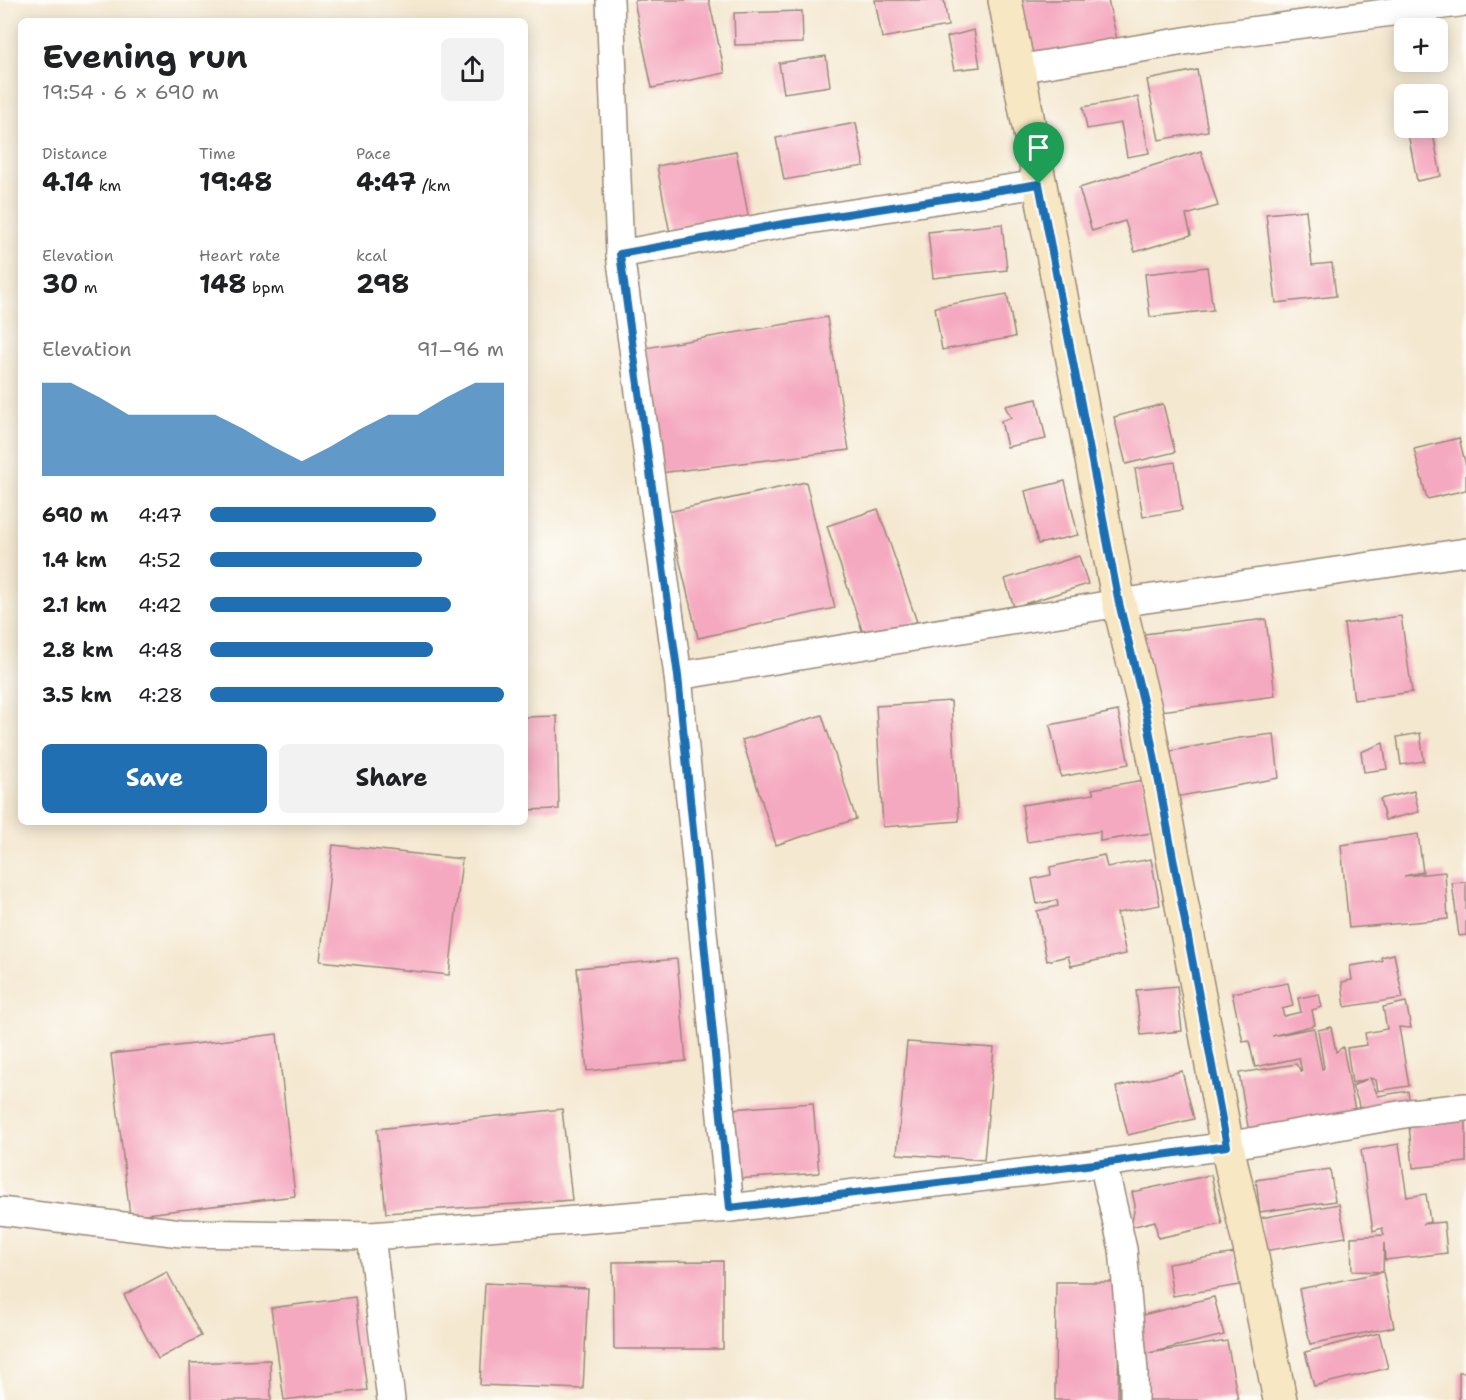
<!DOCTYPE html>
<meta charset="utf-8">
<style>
:root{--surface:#fff;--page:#f2f2f2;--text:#202124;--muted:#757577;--accent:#1f6fb2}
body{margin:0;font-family:"Shantell Sans",sans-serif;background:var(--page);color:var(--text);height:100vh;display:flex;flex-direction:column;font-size:22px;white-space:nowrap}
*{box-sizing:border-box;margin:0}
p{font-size:20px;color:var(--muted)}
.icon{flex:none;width:33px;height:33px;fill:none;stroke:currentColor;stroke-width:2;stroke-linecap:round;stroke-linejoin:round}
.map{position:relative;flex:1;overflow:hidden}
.details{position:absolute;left:18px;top:18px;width:510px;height:807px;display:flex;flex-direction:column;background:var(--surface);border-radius:9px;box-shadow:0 3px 15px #0003}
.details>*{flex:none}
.buttons{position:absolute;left:1394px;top:18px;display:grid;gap:12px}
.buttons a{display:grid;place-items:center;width:54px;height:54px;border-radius:9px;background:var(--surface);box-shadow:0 3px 15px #0003;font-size:30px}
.pin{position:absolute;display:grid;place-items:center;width:51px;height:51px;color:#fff;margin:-62px -26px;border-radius:50% 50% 50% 0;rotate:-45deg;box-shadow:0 0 6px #0007}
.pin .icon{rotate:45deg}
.round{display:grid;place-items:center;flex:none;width:63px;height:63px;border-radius:9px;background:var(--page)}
.summary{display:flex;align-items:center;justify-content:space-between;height:102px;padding:0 24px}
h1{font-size:33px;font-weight:700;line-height:45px}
.metrics{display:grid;grid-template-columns:repeat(3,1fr);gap:9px;height:102px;padding:6px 24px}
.metrics div{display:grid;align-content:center}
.metrics b{font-size:26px;font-weight:700}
.metrics small{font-size:16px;font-weight:400}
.metrics p{font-size:16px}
.chart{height:168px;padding:12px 24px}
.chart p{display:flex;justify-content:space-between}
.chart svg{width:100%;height:108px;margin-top:6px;fill:var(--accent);opacity:.7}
.action{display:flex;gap:12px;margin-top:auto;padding:12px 24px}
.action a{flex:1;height:69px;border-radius:9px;background:var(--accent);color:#fff;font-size:24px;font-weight:700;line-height:69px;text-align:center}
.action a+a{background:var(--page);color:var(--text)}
ul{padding:0 24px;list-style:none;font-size:20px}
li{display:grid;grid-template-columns:96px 72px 1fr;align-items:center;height:45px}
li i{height:15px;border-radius:8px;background:var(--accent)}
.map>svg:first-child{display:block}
.building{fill:#f5a9c0}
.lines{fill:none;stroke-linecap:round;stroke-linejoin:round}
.street-casing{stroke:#988978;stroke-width:30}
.secondary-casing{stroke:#988978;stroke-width:36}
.street{stroke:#fff;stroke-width:27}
.secondary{stroke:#f8e7c3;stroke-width:33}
.route-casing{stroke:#fff;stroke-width:12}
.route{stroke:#1f6fb2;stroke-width:8}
</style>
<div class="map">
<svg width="1466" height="1400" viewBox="0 0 1466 1400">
<rect width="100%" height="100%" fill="#fdfcf7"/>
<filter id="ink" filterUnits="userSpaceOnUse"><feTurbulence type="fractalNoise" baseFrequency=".0167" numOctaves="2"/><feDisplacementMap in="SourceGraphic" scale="12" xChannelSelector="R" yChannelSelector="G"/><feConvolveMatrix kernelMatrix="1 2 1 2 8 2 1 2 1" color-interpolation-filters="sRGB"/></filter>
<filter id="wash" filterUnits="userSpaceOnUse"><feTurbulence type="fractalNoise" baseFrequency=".008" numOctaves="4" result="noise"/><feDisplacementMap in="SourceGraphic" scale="24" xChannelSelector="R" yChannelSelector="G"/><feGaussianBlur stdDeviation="1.35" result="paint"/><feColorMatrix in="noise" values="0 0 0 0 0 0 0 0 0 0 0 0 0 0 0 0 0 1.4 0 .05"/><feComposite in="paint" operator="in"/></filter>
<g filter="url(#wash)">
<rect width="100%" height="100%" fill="#f4e8d1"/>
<g id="blocks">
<g class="building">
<path d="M640,0h69l16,73 -73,15 -18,-87z"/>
<path d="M875,0h69l4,26 -66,12z"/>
<path d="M1013,0h95l10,44 -95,16z"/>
<path d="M802,11l1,32 -68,2 -1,-32z"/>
<path d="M974,30l6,37 -26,3 -7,-33z"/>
<path d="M826,56l4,30 -46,7 -5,-30z"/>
<path d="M1197,70l11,61 -49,9 -12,-60z"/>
<path d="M1138,97l11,56 -22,4 -6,-34 -34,6 -4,-22z"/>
<path d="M856,123l8,43 -80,14 -8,-42z"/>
<path d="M1407,128h25l9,48 -24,5z"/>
<path d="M736,151l14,74 -79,14 -14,-73z"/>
<path d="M1201,151l17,55 -32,9 5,20 -56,17 -10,-31 -33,10 -13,-43z"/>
<path d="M1306,210l6,55 20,-2 4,33 -60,7 -10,-89z"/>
<path d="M1002,224l5,46 -74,8 -5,-46z"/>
<path d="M1207,267l6,43 -63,7 -5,-43z"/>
<path d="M1007,294l8,43 -73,13 -7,-43z"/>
<path d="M827,317l22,133 -189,23 -15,-125z"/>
<path d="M1037,399l9,40 -39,8 -6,-26 10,-3 -6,-12z"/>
<path d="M1163,404l12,48 -49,12 -12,-47z"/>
<path d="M1459,438l7,28v24l-39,9 -13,-50z"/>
<path d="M1175,462l7,48 -39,7 -8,-48z"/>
<path d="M1065,481l13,54 -40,9 -13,-53z"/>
<path d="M806,482l29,126 -137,30 -30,-126z"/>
<path d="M878,509l39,113 -52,17 -38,-113z"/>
<path d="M1079,556l9,28 -74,23 -9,-28z"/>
<path d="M1401,616l11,76 -58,8 -10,-76z"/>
<path d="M1266,619l9,77 -129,17 -10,-78z"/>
<path d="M951,701l8,120 -76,6 -7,-121z"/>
<path d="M1118,711l11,53 -68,13 -11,-52z"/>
<path d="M822,715l34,104 -80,26 -34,-105z"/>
<path d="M557,716l2,93 -34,1v-93z"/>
<path d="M1420,733l4,28 -23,4 -4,-28z"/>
<path d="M1274,734l5,44 -115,21 -9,-45 84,-16z"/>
<path d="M1383,743l4,26 -23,3 -3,-20z"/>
<path d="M1143,780l8,53 -51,8v-10l-73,11 -5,-37 72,-11 -2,-5z"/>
<path d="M1414,791l5,21 -34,8 -5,-21z"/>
<path d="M1418,834l5,38 -19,4 41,-4 3,47 -99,9 -8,-83z"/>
<path d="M333,845l129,14 -13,116 -129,-14z"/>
<path d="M1104,855l3,12 44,-8 9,46 -43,8 9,41 -55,12 -3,-10 -21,5 -10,-50 21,-5 -1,-6 -20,4 -5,-25 19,-4 -1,-8z"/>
<path d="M1466,882v53l-7,1 -7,-53z"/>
<path d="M1394,954l9,44 -58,9 -3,-25 10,-2 -2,-14 32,-5 -1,-4z"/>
<path d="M677,959l9,102 -99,10 -10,-103z"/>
<path d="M1288,983l5,23 -11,3 2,7 17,-4 -3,-14 21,-4 3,13 -10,3 3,15 -43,11 42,-8 8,41 2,-1 -6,-38 13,-3 5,25 7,-5 14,74 -107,18 -11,-66 57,-9 6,8 -3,-14 -44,9 -6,-26 -6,1 -11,-49z"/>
<path d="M1177,986l5,45 -41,4 -5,-45z"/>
<path d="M1406,1002l5,26 -12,-1 10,59 -31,5 -2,-11 -6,-2 8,18 30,-5 2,16 -50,8 -2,-14 -6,-15 15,-7 -15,4 -5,-35 20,-3 -2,-12 22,-4 -4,-22z"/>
<path d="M277,1034l18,162 -165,20 -19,-162z"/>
<path d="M907,1042l87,6 -10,112 -87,-6z"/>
<path d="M1182,1071l12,48 -66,16 -12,-48z"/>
<path d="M813,1103l6,70 -82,6 -5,-70z"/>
<path d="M562,1109l10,91 -186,13 -9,-84z"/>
<path d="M1466,1120v42l-53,6 -4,-43z"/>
<path d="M1399,1144l8,53 19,-3 4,28 -8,2 22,-2 3,31 -62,7 -1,-17 -1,29 11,55 -84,17 -11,-55 84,-17 -31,-1 -1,-34 33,-2 -2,-7 -9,3 -12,-81z"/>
<path d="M1330,1169l5,32 -75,11 -4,-32z"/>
<path d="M1211,1175l11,49 -64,14 -3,-17 -24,6 4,-22 -3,-13z"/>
<path d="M1339,1204l7,33 -81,14 -5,-33z"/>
<path d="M1235,1253l5,32 -67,11 -5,-32z"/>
<path d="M723,1261v88h-109l-1,-87z"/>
<path d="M167,1272l34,64 -43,23 -34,-64z"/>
<path d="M1056,1282h63l-1,118h-63z"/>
<path d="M485,1283l103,5 -5,101 -103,-4z"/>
<path d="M355,1297l12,93 -83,10 -13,-92z"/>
<path d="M1214,1297l10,38 -75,18 78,-12 11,59h-96l-7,-83z"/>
<path d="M1379,1333l9,35 -74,18 -9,-34z"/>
<path d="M270,1360l1,40h-80l-1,-37z"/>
<rect x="1459" y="1372" width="7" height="28"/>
</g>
</g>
</g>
<g filter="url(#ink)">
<use href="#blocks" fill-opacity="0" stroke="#988978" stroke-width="1.5"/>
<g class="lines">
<defs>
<g id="street">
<path d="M610,0l10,254 58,422 52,532"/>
<path d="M1017,69l197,-33 252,-34"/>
<path d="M620,254l163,-30 256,-40"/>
<path d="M678,676l441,-73 347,-51"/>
<path d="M1103,1163l20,86 11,122v29"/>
<path d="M0,1211l181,22 190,3 359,-28 373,-45 124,-17 183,-33 56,-6"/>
<path d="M371,1236l20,164"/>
</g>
<path id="secondary" d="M1005,0l114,603 27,110 81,433 24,106 29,148"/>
</defs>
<use href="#street" class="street-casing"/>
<use href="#secondary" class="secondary-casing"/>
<use href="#street" class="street"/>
<use href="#secondary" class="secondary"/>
</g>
</g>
<g class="lines" filter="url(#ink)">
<defs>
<path id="route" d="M1039,184l80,419 27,110 81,433 -124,17 -373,45 -52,-532 -58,-422 163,-30z"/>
</defs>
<use href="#route" class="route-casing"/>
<use href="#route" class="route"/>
</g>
</svg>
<div class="buttons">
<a>+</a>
<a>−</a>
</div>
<div class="pin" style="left:1039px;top:184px;background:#1e9e55"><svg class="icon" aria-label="arrive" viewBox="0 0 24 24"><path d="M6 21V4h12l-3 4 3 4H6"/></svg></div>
<section class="details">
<div class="summary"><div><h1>Evening run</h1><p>19:54 · 6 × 690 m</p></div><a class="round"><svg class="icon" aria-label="share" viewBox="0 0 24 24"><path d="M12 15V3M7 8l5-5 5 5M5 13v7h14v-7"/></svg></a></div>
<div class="metrics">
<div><p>Distance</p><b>4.14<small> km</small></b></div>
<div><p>Time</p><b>19:48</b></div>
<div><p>Pace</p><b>4:47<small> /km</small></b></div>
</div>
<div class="metrics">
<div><p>Elevation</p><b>30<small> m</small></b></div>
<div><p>Heart rate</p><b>148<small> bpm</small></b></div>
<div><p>kcal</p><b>298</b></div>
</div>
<div class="chart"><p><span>Elevation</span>91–96 m</p>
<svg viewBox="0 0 160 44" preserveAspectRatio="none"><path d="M0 44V6L10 6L20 12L30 19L40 19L50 19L60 19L70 25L80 32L90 38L100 32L110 25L120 19L130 19L140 12L150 6L160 6V44z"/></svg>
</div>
<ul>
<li><b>690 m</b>4:47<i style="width:77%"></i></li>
<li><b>1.4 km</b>4:52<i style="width:72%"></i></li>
<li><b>2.1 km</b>4:42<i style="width:82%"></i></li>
<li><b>2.8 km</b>4:48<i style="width:76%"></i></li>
<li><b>3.5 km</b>4:28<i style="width:100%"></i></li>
</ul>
<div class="action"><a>Save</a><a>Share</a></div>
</section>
</div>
